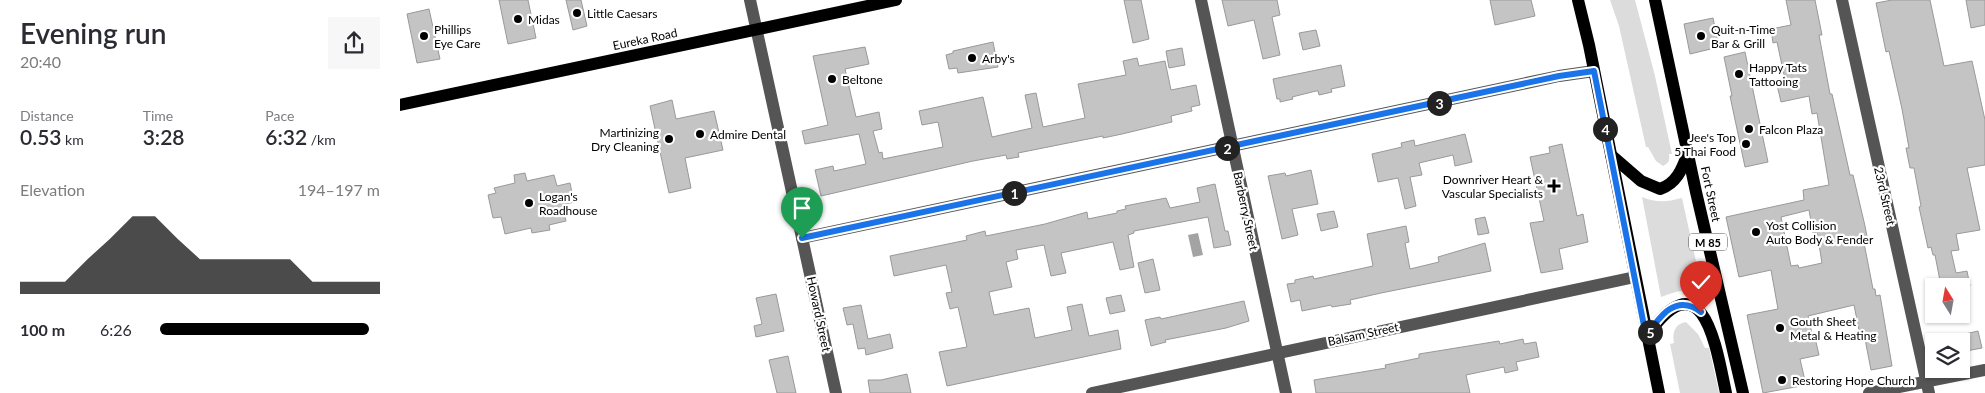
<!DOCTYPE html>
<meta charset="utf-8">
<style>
:root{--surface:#fff;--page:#f7f7f7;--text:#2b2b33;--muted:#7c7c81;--accent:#000}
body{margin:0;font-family:Lato,sans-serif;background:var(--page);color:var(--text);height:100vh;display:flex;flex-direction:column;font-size:19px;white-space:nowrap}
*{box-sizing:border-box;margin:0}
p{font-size:16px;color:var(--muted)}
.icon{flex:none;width:28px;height:28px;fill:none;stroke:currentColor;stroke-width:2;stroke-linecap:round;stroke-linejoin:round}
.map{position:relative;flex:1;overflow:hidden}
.sheet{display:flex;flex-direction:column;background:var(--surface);width:400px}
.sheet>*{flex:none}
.needle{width:32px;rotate:349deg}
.fabs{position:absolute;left:1525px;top:278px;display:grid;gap:10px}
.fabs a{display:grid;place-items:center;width:45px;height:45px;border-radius:0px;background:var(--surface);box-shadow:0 1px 4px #0004;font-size:25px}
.pin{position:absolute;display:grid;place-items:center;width:42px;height:42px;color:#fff;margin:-51px -21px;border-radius:50% 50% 50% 0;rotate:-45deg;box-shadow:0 0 5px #0007}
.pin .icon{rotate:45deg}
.km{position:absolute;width:25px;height:25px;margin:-12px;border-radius:50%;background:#222;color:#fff;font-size:14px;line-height:25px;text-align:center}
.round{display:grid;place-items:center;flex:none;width:52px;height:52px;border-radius:0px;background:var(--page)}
.overview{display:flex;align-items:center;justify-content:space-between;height:85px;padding:0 20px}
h1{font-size:28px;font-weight:600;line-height:38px}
.stats{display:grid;grid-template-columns:repeat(3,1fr);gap:8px;height:85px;padding:5px 20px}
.stats div{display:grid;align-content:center}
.stats b{font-size:21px;font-weight:600}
.stats small{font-size:14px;font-weight:400}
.stats p{font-size:14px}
.chart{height:140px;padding:10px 20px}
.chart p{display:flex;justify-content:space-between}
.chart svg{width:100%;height:90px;margin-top:5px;fill:var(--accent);opacity:.7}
ul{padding:0 20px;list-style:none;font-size:16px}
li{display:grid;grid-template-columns:80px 60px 1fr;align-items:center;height:38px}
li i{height:12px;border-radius:6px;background:var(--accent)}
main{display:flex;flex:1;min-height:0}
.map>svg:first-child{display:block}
.green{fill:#dcdcdc}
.water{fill:#a3a3a3}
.building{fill:#c4c4c4;stroke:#999;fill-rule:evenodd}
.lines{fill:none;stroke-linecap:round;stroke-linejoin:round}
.minor{stroke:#555;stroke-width:12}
.major{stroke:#000;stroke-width:12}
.route-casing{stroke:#fff;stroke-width:10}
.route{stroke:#1a73e8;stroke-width:6}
.poi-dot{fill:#000;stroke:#fff;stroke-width:2}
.labels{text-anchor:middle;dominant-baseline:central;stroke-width:4.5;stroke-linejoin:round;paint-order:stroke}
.shield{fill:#fff;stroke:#4c4c4c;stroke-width:1}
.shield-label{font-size:11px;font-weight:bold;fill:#000}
.poi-label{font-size:12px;fill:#000;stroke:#fff;text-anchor:start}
.street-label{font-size:12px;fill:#000;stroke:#fff}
</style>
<main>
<section class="sheet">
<div class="overview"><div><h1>Evening run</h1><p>20:40</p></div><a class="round"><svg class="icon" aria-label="share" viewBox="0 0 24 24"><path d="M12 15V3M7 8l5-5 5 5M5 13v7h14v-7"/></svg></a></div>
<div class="stats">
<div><p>Distance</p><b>0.53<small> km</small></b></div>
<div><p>Time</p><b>3:28</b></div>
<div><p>Pace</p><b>6:32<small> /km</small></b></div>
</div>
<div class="chart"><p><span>Elevation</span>194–197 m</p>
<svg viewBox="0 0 160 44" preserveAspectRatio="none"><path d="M0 44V38L10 38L20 38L30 27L40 17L50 6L60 6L70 17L80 27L90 27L100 27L110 27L120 27L130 38L140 38L150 38L160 38V44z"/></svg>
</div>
<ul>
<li><b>100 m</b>6:26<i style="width:95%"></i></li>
</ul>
</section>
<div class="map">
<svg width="1585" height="393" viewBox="0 0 1585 393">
<rect width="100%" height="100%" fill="#fff"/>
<g class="green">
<path d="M1210,0h25l20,76 17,78h-3c1,6 0,9 -6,12l-7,-5 -8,-14h-2l-27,-121z"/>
<path d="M1242,197c15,6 24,5 40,1l21,95c-17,-5 -26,-2 -42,4z"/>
<path d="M1286,322l12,12 7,14h4l10,45h-39l-10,-49 4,-1c-2,-11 1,-19 12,-21z"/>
</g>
<path class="water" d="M798,233l5,22 -10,2 -5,-22z"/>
<g class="building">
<path d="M99,0h29l8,38 -28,6z"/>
<path d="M166,0h15l6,26 -14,4z"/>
<path d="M724,0h17l8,39 -16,4z"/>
<path d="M822,0h55l3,15 -8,2 8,38 -17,4 -9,-39 -26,6z"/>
<path d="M1090,0h41l4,16 -40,9z"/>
<path d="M1386,0h29l7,35h-3l11,59h2l18,81h3l12,51 3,16 -4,1 9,46h2l1,7 4,-1 12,71 -21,4 -6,-31 -4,1 -7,-35 -46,11 6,26h2l3,13 -19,4 6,26 -43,8 -16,-78 31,-6 -7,-39 -32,7 -13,-60 78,-17 -1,-10 26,-5 -12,-72 -5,1 -3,-18 -28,6 -4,-17 9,-1 -9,-42 -4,1 -2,-14 20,-4zM1409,210l4,23 4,-1 5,31 -23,5 -1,-3 -7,1 -10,-49z"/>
<path d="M1492,0h38l14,66 28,-5 13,59v45l-18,3 13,62 -24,4 3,16 -8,1 5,22 11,-2 3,15h-29l-6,-31h-2l-2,-8 -3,1 -9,-41 2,-1 -7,-38h-4l-4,-20h3l-7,-39 -13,-58 -3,1 -10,-49z"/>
<path d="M1566,0h19v25l-14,3z"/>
<path d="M29,9l11,50 -23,4 -10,-49z"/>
<path d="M1313,18l6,29 -29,7 -6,-30z"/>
<path d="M916,30l4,16 -17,4 -4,-17z"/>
<path d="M593,42l5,25 -40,6 -1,-5 -8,1 -3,-14 7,-2v-2z"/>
<path d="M465,47l4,17 -24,5 11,48 23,-5 3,17 -9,2 6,22 3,-1 1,7 60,-12 -5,-25 -16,3 -3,-14 64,-14 9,40 40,-9 -7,-33 11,-2 7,34 42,-9 -7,-34 48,-9 -3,-14 14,-3 2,8 26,-5 6,29 25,-5 4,20 -9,2 1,4 -21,5 1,6 -50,12 -19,4v-2l-85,17 1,4 -12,2 -1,-4 -33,6 -152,35 -6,-26 18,-4 1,5 32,-7 -7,-30 -54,10 -3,-13 26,-6 -15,-69z"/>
<path d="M782,48l3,17 -16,3 -3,-17z"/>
<path d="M1345,52l23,110 -23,5 -15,-71h2l-8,-39z"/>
<path d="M941,65l4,21 -14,3 1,3 -13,3 -1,-4h-2l-24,6 1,2 -13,3v-3h-3l-4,-20z"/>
<path d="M272,100l4,19 38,-8 9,39 -38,8 6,30 -22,5 -19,-87z"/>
<path d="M1065,134l7,28 -17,4 -2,-11 -34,8 3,12 -12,2 6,29 -11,3 -7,-31 -20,4 -6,-28 30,-7 -1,-4 13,-3 1,6z"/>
<path d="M1162,144l15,72 6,-2 5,28 -29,7 4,20 -22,4 -11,-50 14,-2 -14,-64 20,-4 -1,-6z"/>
<path d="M911,170l7,34 -26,5 6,26 -16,4 -14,-63 17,-3 1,3z"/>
<path d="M125,173l2,8 27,-6 3,11 13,-3 4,19 -12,3 4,16 -17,4 1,5 -18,3 -1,-5 -26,6 -4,-17 -8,1 -5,-23 8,-2 -2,-5 21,-5 -1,-8z"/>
<path d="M815,184l10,47h3l3,14 -17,3 -6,-31 -74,14v2l-6,2 6,32 -14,3 -7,-28 -52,11 5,20 -15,3 -7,-31 -28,5 2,9 -12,3 6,25 -23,5 5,23 35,-7 6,30 37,-8 -5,-23 15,-3 7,32 29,-6 3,19 -174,37 -8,-34 28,-5 -9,-40 -8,2 -4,-16 6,-1 -6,-27 -52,11 -4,-20 77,-16 -1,-4 19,-5 1,5 59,-12 42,-12 1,7 29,-6v-2l9,-2 -1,-3 41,-8 4,10 30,-6 -3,-14z"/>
<path d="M934,211l4,16 -17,4 -4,-17z"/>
<path d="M1085,217l4,16 -11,2 -3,-16z"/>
<path d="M1006,226l3,16 -4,1 5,26 29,-7 -1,-5 47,-14 6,28 -110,22 -31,7 1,4 -19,3 -1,-2 -29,6 -2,-11 -9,2 -4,-18 8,-1v-3l18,-4 1,3 59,-13 -6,-32z"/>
<path d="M753,259l7,31 -15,3 -7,-30z"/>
<path d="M376,294l8,37 -28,6 -2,-11 8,-2 -6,-26z"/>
<path d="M721,295l4,16 -15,3 -4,-16z"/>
<path d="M844,301l5,20 -23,7 -61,12 1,2 -15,4 -6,-26 15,-3 1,2z"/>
<path d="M461,305l7,34 22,-5 3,14 -27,7 -1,-7 -7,1 -5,-25 -6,1 -4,-17z"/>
<path d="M1578,331l4,17 -21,4v-17z"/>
<path d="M1123,339l1,5 12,-2 3,15 -23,5 2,8 -13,3 -1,-6 -38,8 4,18h-154l-2,-13 72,-12 -1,-3 34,-7v-4l80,-13 1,3z"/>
<path d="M388,356l8,37h-19l-8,-33z"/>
<path d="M507,374l4,19h-41l-2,-13h13z"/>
</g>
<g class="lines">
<g class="minor">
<path d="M350,0l86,393"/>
<path d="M801,0l85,393"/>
<path d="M1442,0l87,393"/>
<path d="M402,238l757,-162 35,-5"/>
<path d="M692,393l543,-116"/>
<path d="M1469,393l116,-23"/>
</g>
<g class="major">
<path d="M1178,0l11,45 70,348"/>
<path d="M1255,0l41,192 47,201"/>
<path d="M0,105l496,-105"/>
<path d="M1211,155l30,26 19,8c17,-6 22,-20 28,-36"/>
<path d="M1247,336c56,-80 69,10 79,57"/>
</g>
</g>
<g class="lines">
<defs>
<path id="route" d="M402,238l757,-162 35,-5 52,265c14,-20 30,-43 55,-24"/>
</defs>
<use href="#route" class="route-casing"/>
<use href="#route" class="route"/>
</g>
<g class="poi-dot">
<circle cx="177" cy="13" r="5"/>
<circle cx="118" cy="19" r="5"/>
<circle cx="24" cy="36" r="5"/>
<circle cx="1301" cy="36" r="5"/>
<circle cx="572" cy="58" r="5"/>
<circle cx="1339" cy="74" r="5"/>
<circle cx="432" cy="79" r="5"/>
<circle cx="1349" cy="129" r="5"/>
<circle cx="300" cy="134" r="5"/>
<circle cx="269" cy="139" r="5"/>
<circle cx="1346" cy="144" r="5"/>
<path d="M1151.5 178.5h5v5h5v5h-5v5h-5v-5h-5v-5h5z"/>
<circle cx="129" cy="203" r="5"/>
<circle cx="1356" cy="232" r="5"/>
<circle cx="1380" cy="328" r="5"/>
<circle cx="1382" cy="380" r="5"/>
</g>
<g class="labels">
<rect class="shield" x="1289" y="233.5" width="38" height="17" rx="4"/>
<g class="shield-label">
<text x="1308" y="242">M 85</text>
</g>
<g class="poi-label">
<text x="187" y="13">Little Caesars</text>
<text x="128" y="19">Midas</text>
<text x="34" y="29">Phillips<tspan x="34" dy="14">Eye Care</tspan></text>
<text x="1311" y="29">Quit-n-Time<tspan x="1311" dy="14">Bar &amp; Grill</tspan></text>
<text x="582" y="58">Arby's</text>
<text x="1349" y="67">Happy Tats<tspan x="1349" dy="14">Tattooing</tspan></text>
<text x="442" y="79">Beltone</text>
<text x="1359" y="129">Falcon Plaza</text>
<text x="259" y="132" text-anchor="end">Martinizing<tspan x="259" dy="14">Dry Cleaning</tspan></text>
<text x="310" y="134">Admire Dental</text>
<text x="1336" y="137" text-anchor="end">Jee's Top<tspan x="1336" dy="14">5 Thai Food</tspan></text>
<text x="1143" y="179" text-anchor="end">Downriver Heart &amp;<tspan x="1143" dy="14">Vascular Specialists</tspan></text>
<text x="139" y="196">Logan's<tspan x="139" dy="14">Roadhouse</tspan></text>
<text x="1366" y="225">Yost Collision<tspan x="1366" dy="14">Auto Body &amp; Fender</tspan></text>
<text x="1390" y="321">Gouth Sheet<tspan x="1390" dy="14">Metal &amp; Heating</tspan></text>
<text x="1392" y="380">Restoring Hope Church</text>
</g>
<g class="street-label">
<text transform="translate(245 39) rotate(-12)">Eureka Road</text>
<text transform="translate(1311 194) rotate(78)">Fort Street</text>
<text transform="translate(1485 196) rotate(77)">23rd Street</text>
<text transform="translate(846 211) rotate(78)">Barberry Street</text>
<text transform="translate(419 314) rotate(78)">Howard Street</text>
<text transform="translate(963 334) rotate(-12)">Balsam Street</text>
</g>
</g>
</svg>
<div class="fabs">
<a><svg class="needle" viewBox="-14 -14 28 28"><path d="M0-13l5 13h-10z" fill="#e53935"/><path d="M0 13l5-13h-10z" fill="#7c7c81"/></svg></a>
<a><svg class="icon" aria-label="layers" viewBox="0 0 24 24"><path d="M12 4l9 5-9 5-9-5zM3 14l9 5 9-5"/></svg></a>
</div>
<div class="pin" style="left:402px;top:238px;background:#1e9e55"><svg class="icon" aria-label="arrive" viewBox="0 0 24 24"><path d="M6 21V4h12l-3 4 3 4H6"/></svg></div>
<div class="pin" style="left:1301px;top:312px;background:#d93025"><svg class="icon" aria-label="check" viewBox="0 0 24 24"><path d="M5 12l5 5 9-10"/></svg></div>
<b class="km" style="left:614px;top:193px">1</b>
<b class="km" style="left:827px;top:148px">2</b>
<b class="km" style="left:1039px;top:103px">3</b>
<b class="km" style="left:1205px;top:129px">4</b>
<b class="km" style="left:1250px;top:332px">5</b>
</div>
</main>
